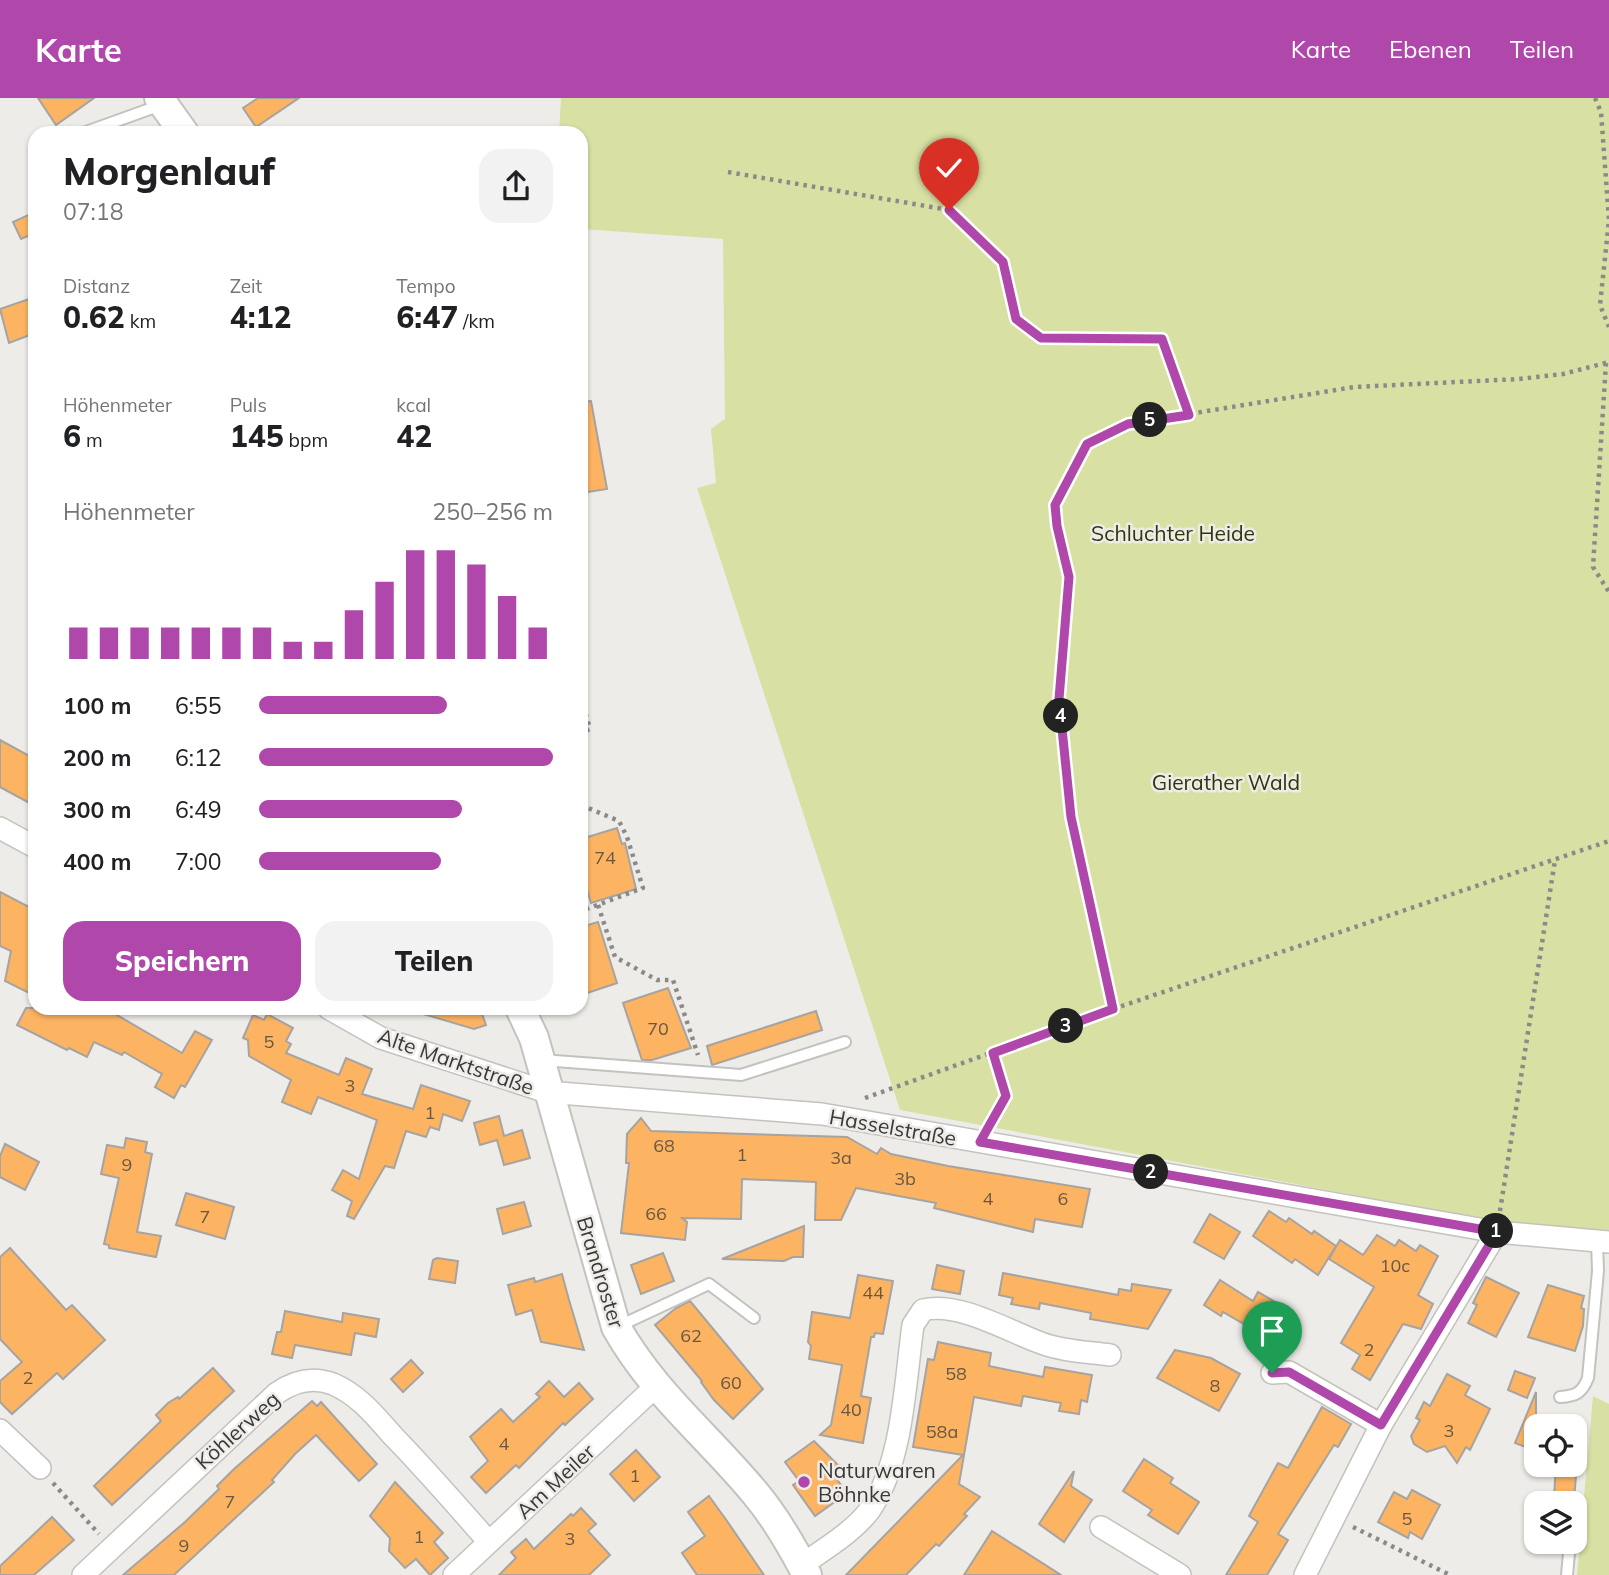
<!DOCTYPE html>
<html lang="de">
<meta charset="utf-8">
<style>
:root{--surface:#fff;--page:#f2f2f2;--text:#202124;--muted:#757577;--accent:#b047aa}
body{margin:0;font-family:Mulish,sans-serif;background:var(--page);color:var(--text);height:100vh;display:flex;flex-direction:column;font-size:26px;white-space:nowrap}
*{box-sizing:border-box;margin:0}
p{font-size:23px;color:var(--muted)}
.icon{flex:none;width:38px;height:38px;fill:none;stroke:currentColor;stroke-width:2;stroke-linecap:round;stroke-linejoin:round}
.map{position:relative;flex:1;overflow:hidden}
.panel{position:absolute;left:28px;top:28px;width:560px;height:889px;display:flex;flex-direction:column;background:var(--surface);border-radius:21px;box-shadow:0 2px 5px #0004}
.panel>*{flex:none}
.controls{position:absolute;left:1524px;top:1316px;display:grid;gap:14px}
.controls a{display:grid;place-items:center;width:63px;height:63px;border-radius:14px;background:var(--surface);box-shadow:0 2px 5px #0004;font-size:35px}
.pin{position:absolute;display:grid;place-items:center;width:60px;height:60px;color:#fff;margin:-72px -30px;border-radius:50% 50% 50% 0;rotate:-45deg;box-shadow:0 0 7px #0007}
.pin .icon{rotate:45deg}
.km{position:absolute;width:35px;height:35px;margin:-18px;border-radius:50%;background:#222;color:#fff;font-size:19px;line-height:35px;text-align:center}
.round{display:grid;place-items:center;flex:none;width:74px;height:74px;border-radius:21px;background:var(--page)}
.overview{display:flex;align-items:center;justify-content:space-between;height:119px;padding:0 35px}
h1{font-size:38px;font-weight:800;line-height:52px}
.figures{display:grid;grid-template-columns:repeat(3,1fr);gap:10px;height:119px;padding:7px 35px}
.figures div{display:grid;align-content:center}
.figures b{font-size:30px;font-weight:800}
.figures small{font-size:19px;font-weight:400}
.figures p{font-size:19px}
.chart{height:196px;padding:14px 35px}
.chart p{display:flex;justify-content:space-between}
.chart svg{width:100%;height:126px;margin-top:7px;stroke:var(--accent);stroke-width:6}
.primary-button{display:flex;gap:14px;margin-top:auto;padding:14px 35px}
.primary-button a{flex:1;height:80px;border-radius:21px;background:var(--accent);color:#fff;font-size:28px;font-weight:800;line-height:80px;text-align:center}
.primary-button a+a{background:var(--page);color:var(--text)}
ul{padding:0 35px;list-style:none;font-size:23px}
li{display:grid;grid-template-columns:112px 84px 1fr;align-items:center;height:52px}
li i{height:18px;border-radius:9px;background:var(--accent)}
header{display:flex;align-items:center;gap:42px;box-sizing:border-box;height:98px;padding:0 35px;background:var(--accent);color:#fff}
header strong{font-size:33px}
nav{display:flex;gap:38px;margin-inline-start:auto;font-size:24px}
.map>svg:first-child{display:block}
.green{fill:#d8e1a3}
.building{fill:#fcb462;stroke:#a6a3a1;stroke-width:2}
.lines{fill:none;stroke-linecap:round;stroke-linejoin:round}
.service-casing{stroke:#c4c2bf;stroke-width:14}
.minor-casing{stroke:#c4c2bf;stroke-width:24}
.tertiary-casing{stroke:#c4c2bf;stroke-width:32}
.path{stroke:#8c8a89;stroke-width:4.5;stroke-dasharray:3.5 5;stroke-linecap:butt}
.service{stroke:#fff;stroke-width:10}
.minor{stroke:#fff;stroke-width:21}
.tertiary{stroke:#fff;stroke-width:28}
.route-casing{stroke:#fff;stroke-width:14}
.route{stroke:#b047aa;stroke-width:9}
.poi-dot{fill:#b047aa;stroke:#eeece9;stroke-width:2.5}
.labels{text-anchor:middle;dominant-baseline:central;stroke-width:5;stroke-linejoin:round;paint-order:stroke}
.number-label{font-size:18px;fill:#6a5742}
.park-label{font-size:21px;fill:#313508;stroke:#eeece9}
.street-label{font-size:21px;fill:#393837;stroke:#eeece9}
.poi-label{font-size:21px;fill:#393837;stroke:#eeece9;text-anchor:start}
</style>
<header>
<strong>Karte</strong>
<nav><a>Karte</a><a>Ebenen</a><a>Teilen</a></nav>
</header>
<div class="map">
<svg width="1609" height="1477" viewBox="0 0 1609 1477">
<rect width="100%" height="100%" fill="#eeece9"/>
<g class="green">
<path d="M561,0h1048v1138l-143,-20 -566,-106 -203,-622 19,-5 -5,-54 14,-10 -2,-180 -142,-10v-96h-22z"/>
<path d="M1593,1298l16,8v171h-32z"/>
</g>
<g class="building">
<path d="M38,0h56l-38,27z"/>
<path d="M258,0h41l-43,29 -13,-19z"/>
<path d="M35,114v21l-14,6 -8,-17z"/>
<path d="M35,199v36l-26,10 -9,-34z"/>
<path d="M591,303l16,88 -26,4v-91z"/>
<path d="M0,642l35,19v47l-35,-19z"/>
<path d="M617,730l5,16 3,-1 11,46 -45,14 -10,-33v-31z"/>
<path d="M0,794l35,18v86l-30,-15 6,-30 -11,-5z"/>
<path d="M598,824l19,61 -36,12v-68z"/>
<path d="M668,890l23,60 -39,12h-10l-19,-57z"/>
<path d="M26,910h79l77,45 13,-22 17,9 -27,47 -4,-2 -7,13 -19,-11 7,-13 -38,-22 -2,3 -28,-13 -7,15 -18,-9 -2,2 -50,-25z"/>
<path d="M421,910h59l6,17 -12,4 -54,-16z"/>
<path d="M816,913l6,19 -110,35 -5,-19z"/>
<path d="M267,916l26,14 -7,13 5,3 -5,9 53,22 7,-17 26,11 -10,25 51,15 8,-24 49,16 -8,20 -19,-7 -4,16 -9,-3 -4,10 -20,-6 -12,37 -9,-2 -31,53 -7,-3 5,-15 -20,-11 11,-20 16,9 18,-59 -59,-23 -7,17 -29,-12 9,-22 -42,-24 -1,-16 -5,-2 10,-23 11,5z"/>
<path d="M499,1018l5,20 18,-6 8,28 -26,7 -7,-25 -17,5 -6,-22z"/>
<path d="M641,1020l10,13 196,6 30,17 4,-6 10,6 57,12 142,23 -8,38 -47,-8 -2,13 -99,-24 2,-5 -80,-15 -15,32h-26l1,-38 -74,-3 -1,40 -59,-1 5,4 -2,18 -64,-7 8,-70h-3l1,-29z"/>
<path d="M126,1040l21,4 -2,10 7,2 -15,78 24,4 -5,21 -47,-9v-3l-5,-1 15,-66 -18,-4 6,-29 17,3z"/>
<path d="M5,1046l34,18 -14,28 -25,-13v-21z"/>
<path d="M186,1095l48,14 -9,32 -49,-14z"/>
<path d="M524,1104l7,24 -28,8 -6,-25z"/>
<path d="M1269,1113l17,11 3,-4 23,16 2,-3 22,15 -18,29 -23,-16 -3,4 -39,-27z"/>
<path d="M1210,1116l30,18 -16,27 -30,-17z"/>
<path d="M804,1128l-1,31h-10l-9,4 -62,-2z"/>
<path d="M1377,1137l18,11 4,-6 17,11 4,-6 18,11 -20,39 15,9 -12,25 -18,-5 -33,56 -18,-11 8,-14 -19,-12 33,-56 -45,-28 11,-19 23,15z"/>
<path d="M10,1150l56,62 6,-5 33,35 -42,39 -6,-6 -45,41 -12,-12v-21l22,-19 -22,-23v-82z"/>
<path d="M663,1155l11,28 -33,13 -10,-29z"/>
<path d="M437,1160l21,3 -3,22 -26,-4 4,-19z"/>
<path d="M937,1167l27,6 -4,23 -28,-5z"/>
<path d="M1003,1175l115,22 1,-6 12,2 1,-7 39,6 -23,39 -58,-10 1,-6 -51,-10 -1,6 -28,-5 2,-6 -14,-3z"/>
<path d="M562,1176l7,26 15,50 -43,-8 -9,-32 -16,5 -8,-30 26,-7 1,4z"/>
<path d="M858,1177l35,6 -10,53 -8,-1 -1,4h-3l-10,59 10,2 -8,45 -43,-8 11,-10 11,-60 -33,-6 2,-13 -3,-4 4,-30 38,6z"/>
<path d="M1486,1179l33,16 -23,44 -28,-14 9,-18 -4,-2z"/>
<path d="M1220,1182l33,21 5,-9 31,18 -18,30 -48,-28 -2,4 -17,-11z"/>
<path d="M1548,1187l36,11 -3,12 3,1 -1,17 -8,25 -47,-14z"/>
<path d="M690,1203l73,88 -30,30 -19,-19 -13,-18 1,-1 -47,-56 21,-17z"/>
<path d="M285,1213l57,11 1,-9 36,6 -3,18 -21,-4 -4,22 -56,-10 -3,13 -20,-4 5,-22h4z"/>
<path d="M938,1244l53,11 -2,13 54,11 2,-10 47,8 -5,27 -6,-2 -2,14 -20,-3 2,-8 -38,-7 -2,10 -47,-9 -15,87 21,13 -16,17 3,2 -28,30 -3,-2 -30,31h-60l117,-120 -50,-8 15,-88 6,1z"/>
<path d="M1175,1252l36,8 29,16 -21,37 -62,-33z"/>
<path d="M411,1262l12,13 -20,19 -12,-13z"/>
<path d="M213,1270l21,23 -122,114 -18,-19 67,-65 -5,-6 12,-12 10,-6 1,2z"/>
<path d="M1515,1273l20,7 -8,20 -19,-8z"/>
<path d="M1447,1276l23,12 -5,9 25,14 -20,41 -4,-3 -9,16 -12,-17 -18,6 -13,-8 -3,-8 9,-16 -4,-2 8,-16 6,4z"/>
<path d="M549,1283l15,16 15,-14 14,16 -28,26 -2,-2 -44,45 -3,-3 -30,28 -15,-16 17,-16 -18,-24 31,-28 12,13 27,-25 -4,-3z"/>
<path d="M1536,1294v59l-21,-8z"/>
<path d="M312,1303l5,5 4,-4 56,62 -18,17 -43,-46 -21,19 -23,26 2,2 -100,93h-51l62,-53 34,-33 -2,-3 17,-17z"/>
<path d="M1322,1309l29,17 -13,23 -4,-2 -56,89 10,6 -21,35h-41l32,-53 -9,-6 29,-53 10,5z"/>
<path d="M814,1343l24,24 -8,5 17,23 -32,23 -22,-31 6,-4 -14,-19z"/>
<path d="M636,1352l24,27 -26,24 -24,-27z"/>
<path d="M1144,1361l29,19 -3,5 29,19 -21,32 -30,-19 4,-5 -29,-19z"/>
<path d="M1556,1367h21l-3,34 -20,-2z"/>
<path d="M1074,1373l-3,15 21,14 -28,42 -25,-18z"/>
<path d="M395,1384l48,51 -9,9 14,16 -18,17 -14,-16 -11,9 -16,-17 1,-13 -20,-22z"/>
<path d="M1412,1392l28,15 -18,34 -12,-7 -2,6 -30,-16 16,-30 13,7z"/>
<path d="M709,1398l18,25 37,54h-67l-15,-22 23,-17 -17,-24z"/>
<path d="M581,1410l15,16 -8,7 22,24 -21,20h-90l17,-17 -5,-6 15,-13 8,10 37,-35 2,2z"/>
<path d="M52,1419l22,23 -40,35h-34v-9z"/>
<path d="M992,1433l69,44h-97z"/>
</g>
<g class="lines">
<defs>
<g id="service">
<path d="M83,35l78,-28"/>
<path d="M542,962l199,15 104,-33"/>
<path d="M617,1229l92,-43 45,34"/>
<path d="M1560,1299c16,-1 22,-4 28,-19l10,-107 -1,-30"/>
<path d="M1567,1477l3,-33"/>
</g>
<g id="minor">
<path d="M0,730l35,19"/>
<path d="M328,910l53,30 166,54 275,22 675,118 112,10"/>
<path d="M1272,1275l17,-1 92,53"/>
<path d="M0,1332l40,38"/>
<path d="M1101,1429l79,48"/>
<path d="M802,1467c22,-16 50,-32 67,-54 34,-47 36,-129 44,-186l10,-15c35,-9 85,21 118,33 21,8 47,9 69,12"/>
<path d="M83,1477l194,-182c17,-12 35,-17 56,-9 26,11 43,33 61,53 33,34 64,70 95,105"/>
<path d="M454,1477l201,-188"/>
<path d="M1305,1477l76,-150 116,-193"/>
</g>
<g id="tertiary">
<path d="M159,0l25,35"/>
<path d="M520,910l14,30 82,289c38,67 91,108 139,166 21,25 37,53 52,82"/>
</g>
</defs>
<use href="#service" class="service-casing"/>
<use href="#minor" class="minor-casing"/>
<use href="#tertiary" class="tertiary-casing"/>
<g class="path">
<path d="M1595,0l6,14 8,108 -9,85 9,22"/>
<path d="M728,74l221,38 54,52 13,57 25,19 121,1 27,76"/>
<path d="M1606,265l-13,204 16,25"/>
<path d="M581,599l9,32 -9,4"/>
<path d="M581,707l38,16 8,16 16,51 -62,23"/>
<path d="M598,807l17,52 42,23h16l25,75"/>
<path d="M1113,911l-42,-192 -12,-118 10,-122 -12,-51 -2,-21 32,-61 41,-20 226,-37 165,-8 44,-5 46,-12"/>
<path d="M865,1000l248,-89 496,-168"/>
<path d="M991,1025l15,-27 -13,-43"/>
<path d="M1500,1113l55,-351"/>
<path d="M53,1385l46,51"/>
<path d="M1353,1429l97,48"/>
</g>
<use href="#service" class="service"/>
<use href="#minor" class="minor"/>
<use href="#tertiary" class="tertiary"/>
</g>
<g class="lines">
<defs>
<path id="route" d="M949,112l54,52 13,57 25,19 121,1 27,76 -61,9 -41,20 -32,61 2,21 12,51 -10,122 12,118 42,192 -120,44 13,43 -26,46 517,90 -116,193 -92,-53 -17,1"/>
</defs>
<use href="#route" class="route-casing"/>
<use href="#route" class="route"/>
</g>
<circle class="poi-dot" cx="804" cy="1384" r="7"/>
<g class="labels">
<g class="number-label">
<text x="605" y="759">74</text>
<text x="658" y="930">70</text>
<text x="269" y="943">5</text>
<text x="350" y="987">3</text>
<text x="430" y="1014">1</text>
<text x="664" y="1047">68</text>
<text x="742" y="1056">1</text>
<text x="841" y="1059">3a</text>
<text x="127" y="1066">9</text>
<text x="905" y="1080">3b</text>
<text x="988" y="1100">4</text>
<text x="1063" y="1100">6</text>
<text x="656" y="1115">66</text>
<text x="205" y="1118">7</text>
<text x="1395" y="1167">10c</text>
<text x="873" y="1194">44</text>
<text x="691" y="1237">62</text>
<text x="1369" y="1251">2</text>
<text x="956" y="1275">58</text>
<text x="28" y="1279">2</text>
<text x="731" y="1284">60</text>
<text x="1215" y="1287">8</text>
<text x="851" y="1311">40</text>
<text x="1449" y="1332">3</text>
<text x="942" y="1333">58a</text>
<text x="504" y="1345">4</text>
<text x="635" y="1377">1</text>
<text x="230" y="1403">7</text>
<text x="1407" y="1420">5</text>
<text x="419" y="1438">1</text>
<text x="570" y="1440">3</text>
<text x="184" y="1447">9</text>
</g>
<g class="park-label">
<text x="1173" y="435">Schluchter Heide</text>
<text x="1226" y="684">Gierather Wald</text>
</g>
<g class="street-label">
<text transform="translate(456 963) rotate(19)">Alte Marktstraße</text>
<text transform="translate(893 1029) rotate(10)">Hasselstraße</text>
<text transform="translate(601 1174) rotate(73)">Brandroster</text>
<text transform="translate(237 1332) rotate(-42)">Köhlerweg</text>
<text transform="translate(555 1383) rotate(-43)">Am Meiler</text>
</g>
<g class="poi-label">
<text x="818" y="1372">Naturwaren<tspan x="818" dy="24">Böhnke</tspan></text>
</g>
</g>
</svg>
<div class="controls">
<a><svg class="icon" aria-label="locate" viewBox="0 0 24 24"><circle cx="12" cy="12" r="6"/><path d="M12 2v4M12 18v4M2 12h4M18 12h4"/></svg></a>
<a><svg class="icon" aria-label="layers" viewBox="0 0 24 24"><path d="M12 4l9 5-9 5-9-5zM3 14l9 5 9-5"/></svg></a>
</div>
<div class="pin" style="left:1272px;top:1275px;background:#1e9e55"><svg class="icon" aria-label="arrive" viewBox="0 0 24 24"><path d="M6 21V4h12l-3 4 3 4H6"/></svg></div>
<div class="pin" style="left:949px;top:112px;background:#d93025"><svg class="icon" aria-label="check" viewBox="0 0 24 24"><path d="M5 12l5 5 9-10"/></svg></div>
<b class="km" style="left:1496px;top:1133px">1</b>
<b class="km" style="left:1151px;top:1074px">2</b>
<b class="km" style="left:1066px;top:928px">3</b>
<b class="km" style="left:1061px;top:618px">4</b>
<b class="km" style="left:1150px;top:322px">5</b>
<section class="panel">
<div class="overview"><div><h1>Morgenlauf</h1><p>07:18</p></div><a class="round"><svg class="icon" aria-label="share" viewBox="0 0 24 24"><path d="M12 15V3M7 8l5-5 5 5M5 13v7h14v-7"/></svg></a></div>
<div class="figures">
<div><p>Distanz</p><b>0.62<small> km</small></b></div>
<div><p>Zeit</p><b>4:12</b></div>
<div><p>Tempo</p><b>6:47<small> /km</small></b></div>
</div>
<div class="figures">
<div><p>Höhenmeter</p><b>6<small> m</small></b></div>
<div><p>Puls</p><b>145<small> bpm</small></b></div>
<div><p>kcal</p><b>42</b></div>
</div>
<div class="chart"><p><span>Höhenmeter</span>250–256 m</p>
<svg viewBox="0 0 160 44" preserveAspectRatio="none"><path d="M5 44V33M15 44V33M25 44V33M35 44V33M45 44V33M55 44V33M65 44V33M75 44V38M85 44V38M95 44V27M105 44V17M115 44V6M125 44V6M135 44V11M145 44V22M155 44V33"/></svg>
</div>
<ul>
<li><b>100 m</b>6:55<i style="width:64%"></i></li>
<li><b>200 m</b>6:12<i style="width:100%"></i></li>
<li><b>300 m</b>6:49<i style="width:69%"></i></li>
<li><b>400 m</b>7:00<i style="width:62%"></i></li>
</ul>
<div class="primary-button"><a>Speichern</a><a>Teilen</a></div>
</section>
</div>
